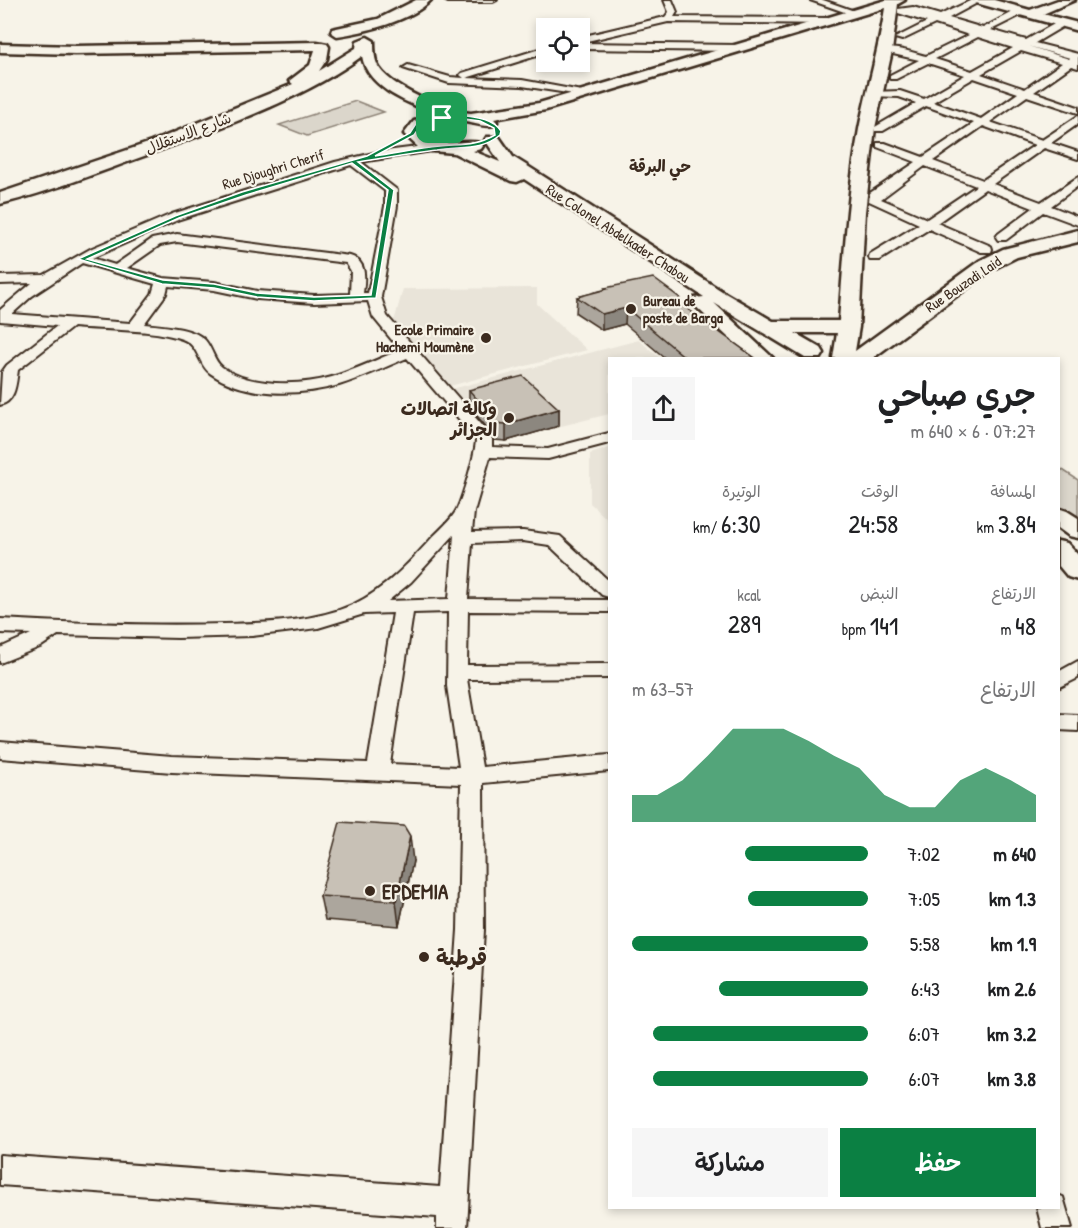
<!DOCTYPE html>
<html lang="ar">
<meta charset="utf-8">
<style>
:root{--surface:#fff;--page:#f6f6f6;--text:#202124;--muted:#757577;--accent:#0b8043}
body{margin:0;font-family:"Patrick Hand","Playpen Sans Arabic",sans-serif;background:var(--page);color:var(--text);direction:rtl;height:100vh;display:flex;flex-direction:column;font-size:22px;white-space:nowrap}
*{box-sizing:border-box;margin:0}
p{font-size:20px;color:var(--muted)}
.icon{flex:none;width:33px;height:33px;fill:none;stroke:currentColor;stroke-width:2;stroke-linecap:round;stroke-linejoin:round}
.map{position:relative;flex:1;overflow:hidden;direction:ltr}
.drawer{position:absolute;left:608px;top:357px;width:452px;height:852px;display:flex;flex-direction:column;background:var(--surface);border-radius:0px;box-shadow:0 3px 9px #0003;direction:rtl}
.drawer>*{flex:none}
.tools{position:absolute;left:536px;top:18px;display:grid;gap:12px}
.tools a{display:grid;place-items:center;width:54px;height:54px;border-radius:0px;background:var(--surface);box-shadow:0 3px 9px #0003;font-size:30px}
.pin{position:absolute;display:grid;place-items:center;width:51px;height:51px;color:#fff;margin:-26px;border-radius:12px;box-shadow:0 3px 9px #0006}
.round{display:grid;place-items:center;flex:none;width:63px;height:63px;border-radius:0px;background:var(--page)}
.headline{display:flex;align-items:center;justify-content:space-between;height:102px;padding:0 24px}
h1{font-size:33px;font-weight:600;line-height:45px}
.figures{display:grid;grid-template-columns:repeat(3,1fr);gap:9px;height:102px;padding:6px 24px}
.figures div{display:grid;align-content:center}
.figures b{font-size:26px;font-weight:600}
.figures small{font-size:16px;font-weight:400}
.figures p{font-size:16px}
.chart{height:168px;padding:12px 24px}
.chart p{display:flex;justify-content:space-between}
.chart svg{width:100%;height:108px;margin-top:6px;fill:var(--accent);opacity:.7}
.cta{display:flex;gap:12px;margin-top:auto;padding:12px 24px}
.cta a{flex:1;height:69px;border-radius:0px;background:var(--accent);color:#fff;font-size:24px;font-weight:600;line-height:69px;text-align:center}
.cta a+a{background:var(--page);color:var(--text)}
ul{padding:0 24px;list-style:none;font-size:20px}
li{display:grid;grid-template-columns:96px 72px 1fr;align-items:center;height:45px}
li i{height:15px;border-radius:8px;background:var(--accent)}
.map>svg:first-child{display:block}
.built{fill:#e9e4d9}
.green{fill:#dbd6cb;stroke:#8b8074;stroke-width:1.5}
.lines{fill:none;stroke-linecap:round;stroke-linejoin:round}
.street-casing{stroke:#3b2a1e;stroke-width:4}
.secondary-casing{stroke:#3b2a1e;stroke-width:5}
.street{fill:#f7f3e8;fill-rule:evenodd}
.secondary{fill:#f7f3e8;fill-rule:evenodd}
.wall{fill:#aca69d;stroke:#3b2a1e;stroke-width:1.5}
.shaded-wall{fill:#8c877f;stroke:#3b2a1e;stroke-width:1.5}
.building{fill:#c8c1b6;stroke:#3b2a1e;stroke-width:1.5}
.route{fill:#0b8043;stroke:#fff;stroke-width:1.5;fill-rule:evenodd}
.poi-dot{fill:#3b2a1e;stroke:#f7f3e8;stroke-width:2}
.labels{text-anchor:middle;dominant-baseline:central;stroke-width:4.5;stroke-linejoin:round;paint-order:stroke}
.far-street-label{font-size:15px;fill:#3b2a1e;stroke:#f7f3e8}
.far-poi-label{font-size:15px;font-weight:bold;fill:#3b2a1e;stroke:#f7f3e8;text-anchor:start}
.far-neighbourhood-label{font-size:16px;font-weight:bold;fill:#3b2a1e;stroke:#f7f3e8}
.poi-label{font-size:18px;font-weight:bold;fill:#3b2a1e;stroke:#f7f3e8;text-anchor:end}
.near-poi-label{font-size:21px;font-weight:bold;fill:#3b2a1e;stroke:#f7f3e8;text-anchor:start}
</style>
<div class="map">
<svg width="1078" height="1228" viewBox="0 0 1078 1228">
<rect width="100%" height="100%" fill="#f7f3e8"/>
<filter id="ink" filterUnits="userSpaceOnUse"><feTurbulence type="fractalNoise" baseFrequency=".0167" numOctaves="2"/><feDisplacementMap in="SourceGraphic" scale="12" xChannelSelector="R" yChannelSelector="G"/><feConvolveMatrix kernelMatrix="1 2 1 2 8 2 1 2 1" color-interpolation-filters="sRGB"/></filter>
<g filter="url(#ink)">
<g class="built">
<path d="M537,288v16l50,46 -145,38 -54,-62 7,-8 8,-29z"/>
<path d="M639,340l21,18h-51v56l-48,12 -36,-35 -64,18 -17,-18z"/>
<path d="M609,448v73l-19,-18v-49z"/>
</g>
<g class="green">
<path d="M356,101l28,11 -77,24 -28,-11z"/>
<path d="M1058,467l20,13v50l-20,-14z"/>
</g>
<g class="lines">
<defs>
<g id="street">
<path d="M444,0h53l-4,2h-45z"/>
<path d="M664,0h8l5,12 -3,5 153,1 4,3 -4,3 -159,-2 -85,20 -4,-2 1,-3 85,-20 4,-5z"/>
<path d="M810,0h13l37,13 -7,2z"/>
<path d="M972,0l7,2 -30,16 34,10 32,-17h6v4l-30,15 35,10 30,-17h6v4l-27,16 43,11v14l-7,-2 -37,26 44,15v6l-51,-17 -37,26 52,18 36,-24v8l-27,19 27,9v7l-34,-11 -51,36 48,18 37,-25v9l-27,20 27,11v8l-35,-13 -37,28h-8l-2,-3 2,-3 35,-26 -48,-19 -48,34 54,23 1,3 -1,3h-10l-52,-23 -49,31h-10l-1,-3 1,-3 49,-30 -50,-23 1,-8 46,-31 -39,-15v-4h8l38,14 51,-34 -48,-17 -43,25h-8v-4l41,-24 -17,-6 -28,-1v-4l29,-1 24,8 41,-24 -37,-12 -32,16h-6v-4l29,-15 -39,-9c12,-7 34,2 46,5l43,-21 -34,-11 -33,16 -7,-2 32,-16 -29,-9v-4l15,-2 27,8zM978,37l35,11 -41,23 -37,-12zM1028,46l42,12 -1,1zM1021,51l41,12 -37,26 -44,-15zM974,78l44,15 -37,26 -48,-17zM983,126l52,19 -52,35 -50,-19zM925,166l51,20 -49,33 -46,-20z"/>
<path d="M579,43l159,2 5,3 -5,3 -159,-2z"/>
<path d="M546,47v6l-80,25 56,2 65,12v4l-65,-10 -73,-3 -46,-15 5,-3 42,12 14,1 -4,-3 2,-2z"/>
<path d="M441,144l5,3 -1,2 -84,13 36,28v16l-16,91 6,19 100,115 5,8v8l56,2 61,-16v10l-61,16 -58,-2 -16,55 -2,20 51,-1 37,5 49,45v16l-7,-2 -53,-50 -26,-4 -51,2 -4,56 141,1v12l-141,-1 -1,54 142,-1v14l-142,1 15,88 127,-12v16l-126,12 1,147 -17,298h-30v-11l-437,-32v-30l440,32 18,-257 3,-146 -289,-12 -172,-14v-16l172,14 196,7 25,-150 -29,1 -46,14 -66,8 -74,2 -120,-3 -18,12 -40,16v-15l31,-14 -31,-1v-14c75,4 149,7 224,5 42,-1 91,-2 130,-20 30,-14 54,-40 76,-64 8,-9 22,-20 27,-31 6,-13 19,-57 19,-70l-69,-81c-22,9 -45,20 -68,27 -40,11 -94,13 -129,-12 -12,-9 -11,-28 -28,-34 -28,-10 -78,-9 -109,-12l-55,43c-2,13 -2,31 -18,35l2,-33 5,-7 50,-39 -57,-5v-11l32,-27 -32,1v-8l44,-1 48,-27 80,-34 163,-52 43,-10zM351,165l34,26v15l-17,87h-5c2,-15 4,-32 -13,-37l-173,-22 -25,5 -37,26 -23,-7 88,-39zM177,242l169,21 5,8 -1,23 -36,1 -57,-4 -43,-9 -51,-4 -36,-10 33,-23zM82,263l73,21 -3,10 -22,29 -118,-9 20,-18zM168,286l46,4 43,9 57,4 54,-2 5,16 27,33c-22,9 -45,20 -68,27 -31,9 -83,10 -110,-10 -8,-6 -10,-19 -17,-27 -12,-13 -44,-14 -61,-16l22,-30zM454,535l-5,64 -61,2 23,-19zM448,612l-1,74 12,81 -69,-3 23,-151z"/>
<path d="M1078,661v17l-20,10v-16z"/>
<path d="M1058,714l20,1v16l-20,-1z"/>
<path d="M1058,1195l5,2 9,31h-30l-5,-20h21z"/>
</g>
<g id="secondary">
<path d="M416,0h15c-20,21 -66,32 -94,36l-6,-4 1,-3 46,-10z"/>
<path d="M886,0h19l-7,4 -6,47 -17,77 -10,84 -6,115 -4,24 124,-90 24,-12 75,-19v12l-61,15 -24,12 -120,89h-40l4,-25h-42l26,15 3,5 -3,5h-16l-91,-55 59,55h-23l-59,-56 3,-4 10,-1 -180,-118 -7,3 -6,-1 -57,-28 -22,-2 -14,-4 -14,-13 10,-13 24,-6c-27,-11 -71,-26 -76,-59 -57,43 -148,74 -215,99 -48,17 -97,37 -147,49v-11l151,-51 142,-58 -4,-3 21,-16 5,-15 -240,4 -75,-2v-8l75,2 242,-4 10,2 2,3 -2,12 -8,12 37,-23 1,-7 10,-4 7,4c0,7 0,16 3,23 10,23 71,48 94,49l68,-10zM885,8c-6,41 -18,80 -26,121 -11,63 -15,128 -20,192h-66l-48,-28 -196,-126 -16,-10 -14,-20h-12l-2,3 15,22 -27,-11 8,-2 2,-3 -2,-3c-21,-5 -43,8 -61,-9l4,-7c13,-3 27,-6 41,-5 10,1 20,6 29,3l3,-3 -3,-3 52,-9z"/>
<path d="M974,0h20l36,10 28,-10h17l-32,14 35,9v8l-102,-28z"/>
<path d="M1058,508l9,3 11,7v20l-9,-2 -11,-8z"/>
<path d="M1058,541l9,2 11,12v25l-10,-3 -10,-12z"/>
</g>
</defs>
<use href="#street" class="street-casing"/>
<use href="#secondary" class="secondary-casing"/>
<use href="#street" class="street"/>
<use href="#secondary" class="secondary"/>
</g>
<g class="wall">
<path d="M605,288l74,15 76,55h-90l-40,-34 -23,6 -26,-17 1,-16 28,-7z"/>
<path d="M469,390l90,19v17l-53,15 -12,-1 -5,-10 -20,-23z"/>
<path d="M413,861l-14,65 -74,-6 -5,-24z"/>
</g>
<g class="shaded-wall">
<path d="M626,308l-1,16 -23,6v-16z"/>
<path d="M559,409v17l-53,15v-17z"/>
<path d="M410,836l3,25 -14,65 -3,-25z"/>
</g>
<g class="building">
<path d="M653,278l27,20 -2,4 77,56h-69l-60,-50 -24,6 -25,-17 30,-8 -2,-1z"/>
<path d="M523,376l36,33 -53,15 -12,-1 -6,-11 -19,-22z"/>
<path d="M340,822l64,4 6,10 -14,65 -76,-5z"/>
</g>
</g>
<path class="route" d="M457,115c15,2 35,2 44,16l-1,4c-19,16 -39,11 -63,15 -26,3 -52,8 -79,12l36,28 -18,108 -62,3 -57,-4 -43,-9 -52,-4 -84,-25 97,-43 67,-24 125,-36 43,-23 7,-11zM457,118l23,3 14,7 1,7c-19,11 -34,9 -55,11 -22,2 -44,7 -65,10l39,-21 7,-10zM352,163l36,27 -17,105 -57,2 -57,-4 -43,-9 -51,-4 -76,-21 92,-41 67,-23z"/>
<g class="poi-dot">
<circle cx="631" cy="309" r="6"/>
<circle cx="486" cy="338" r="6"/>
<circle cx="509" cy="418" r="6"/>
<circle cx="370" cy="891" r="6"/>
<circle cx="424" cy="957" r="6"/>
</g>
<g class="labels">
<g class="far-street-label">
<text transform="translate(188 133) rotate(-21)">شارع الاستقلال</text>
<text transform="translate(273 169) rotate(-17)">Rue Djoughri Cherif</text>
<text transform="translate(618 233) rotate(33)">Rue Colonel Abdelkader Chabou</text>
<text transform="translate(963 284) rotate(-34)">Rue Bouzadi Laid</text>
</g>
<g class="far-poi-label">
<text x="643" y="300">Bureau de<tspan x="643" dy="17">poste de Barga</tspan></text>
<text x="474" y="329" text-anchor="end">Ecole Primaire<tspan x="474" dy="17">Hachemi Moumène</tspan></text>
</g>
<g class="far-neighbourhood-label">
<text x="660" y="166">حي البرقة</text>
</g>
<g class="poi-label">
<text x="497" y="408">وكالة اتصالات<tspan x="497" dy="21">الجزائر</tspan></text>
</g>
<g class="near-poi-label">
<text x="382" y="891">EPDEMIA</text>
<text x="436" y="957">قرطبة</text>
</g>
</g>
</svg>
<div class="tools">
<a><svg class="icon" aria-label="locate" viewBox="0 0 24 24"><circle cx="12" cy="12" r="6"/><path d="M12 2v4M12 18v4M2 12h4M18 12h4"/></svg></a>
</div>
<div class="pin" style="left:442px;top:118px;background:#1e9e55"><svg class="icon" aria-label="arrive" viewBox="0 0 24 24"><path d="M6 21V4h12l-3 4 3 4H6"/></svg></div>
<section class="drawer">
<div class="headline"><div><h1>جري صباحي</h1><p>07:27 · 6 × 640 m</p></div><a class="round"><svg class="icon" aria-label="share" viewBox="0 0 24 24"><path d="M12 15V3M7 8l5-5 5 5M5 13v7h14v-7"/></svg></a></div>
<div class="figures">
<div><p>المسافة</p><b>3.84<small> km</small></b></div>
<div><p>الوقت</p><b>24:58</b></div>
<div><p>الوتيرة</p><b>6:30<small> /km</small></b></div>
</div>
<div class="figures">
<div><p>الارتفاع</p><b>48<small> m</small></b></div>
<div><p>النبض</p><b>141<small> bpm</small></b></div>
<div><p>kcal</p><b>289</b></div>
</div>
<div class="chart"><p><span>الارتفاع</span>57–63 m</p>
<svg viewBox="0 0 160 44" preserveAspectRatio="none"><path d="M0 44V33L10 33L20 27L30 17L40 6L50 6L60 6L70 11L80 17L90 22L100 33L110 38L120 38L130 27L140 22L150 27L160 33V44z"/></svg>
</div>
<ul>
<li><b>640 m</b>7:02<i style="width:52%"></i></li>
<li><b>1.3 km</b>7:05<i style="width:51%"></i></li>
<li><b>1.9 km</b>5:58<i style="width:100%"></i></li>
<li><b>2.6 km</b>6:43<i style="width:63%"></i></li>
<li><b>3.2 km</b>6:07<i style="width:91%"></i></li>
<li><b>3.8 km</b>6:07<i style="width:91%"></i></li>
</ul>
<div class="cta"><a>حفظ</a><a>مشاركة</a></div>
</section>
</div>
